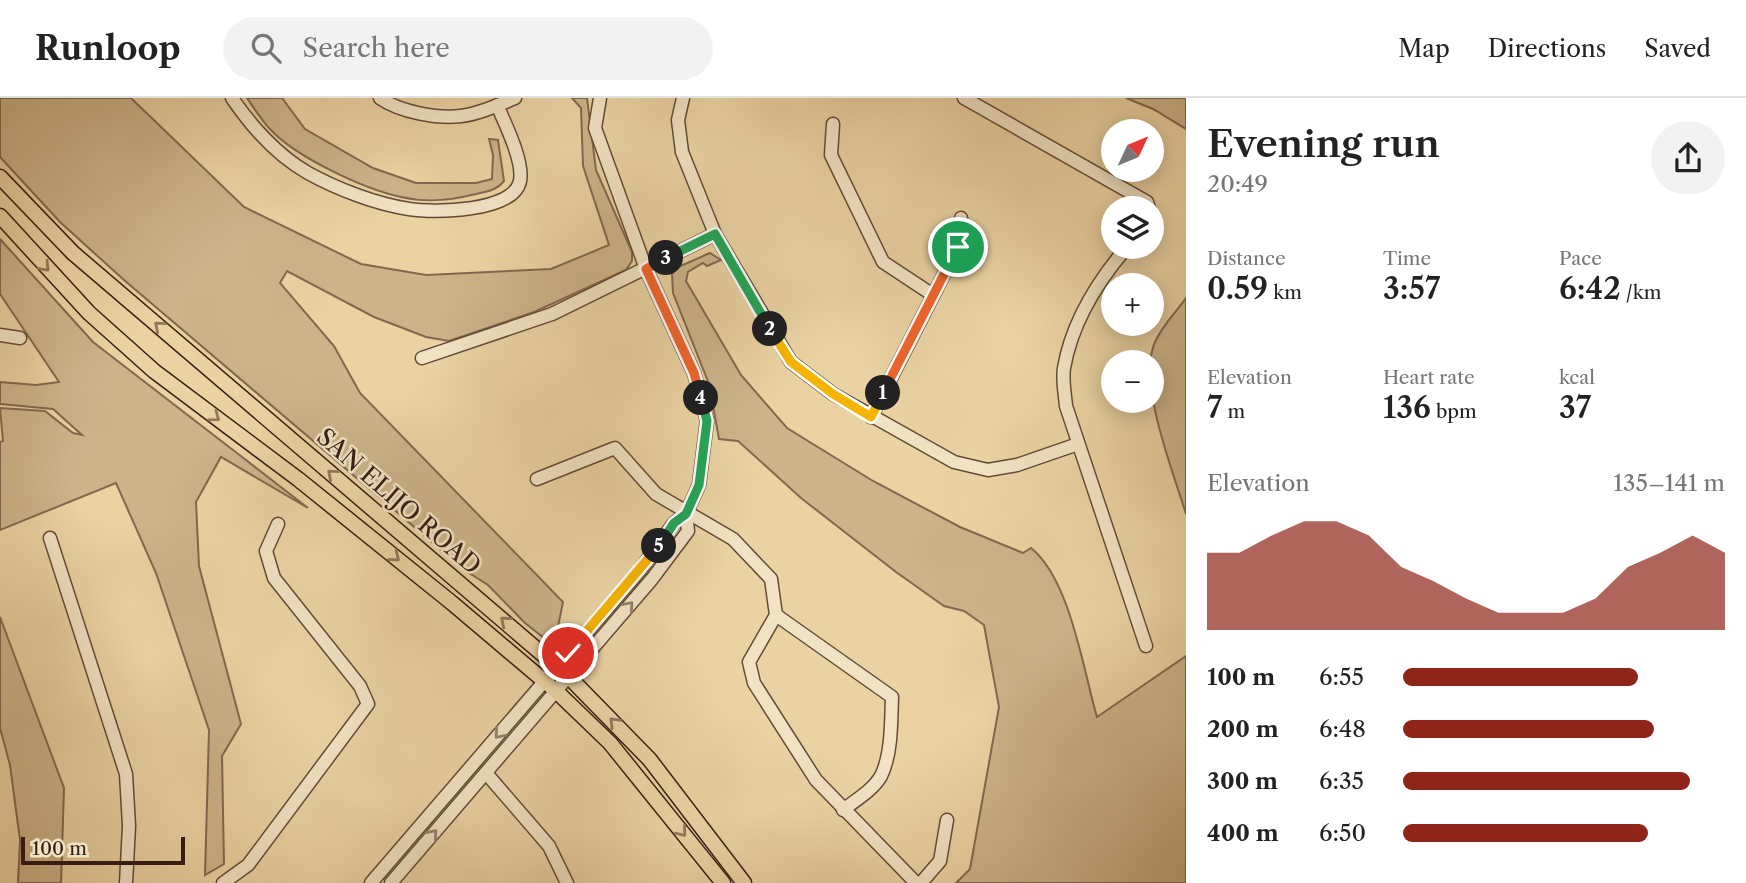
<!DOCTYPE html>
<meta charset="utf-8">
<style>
:root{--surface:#fff;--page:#f2f2f2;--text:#222;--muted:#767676;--line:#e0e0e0;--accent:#8f2418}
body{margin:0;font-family:"Libre Caslon Text",serif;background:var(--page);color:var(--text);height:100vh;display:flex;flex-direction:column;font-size:26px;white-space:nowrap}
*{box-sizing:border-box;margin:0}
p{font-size:23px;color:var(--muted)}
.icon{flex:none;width:38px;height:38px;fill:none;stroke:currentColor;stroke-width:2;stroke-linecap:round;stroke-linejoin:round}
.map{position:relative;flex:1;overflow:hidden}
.panel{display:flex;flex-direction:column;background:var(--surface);width:560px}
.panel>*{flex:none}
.needle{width:46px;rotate:46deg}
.buttons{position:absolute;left:1101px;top:21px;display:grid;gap:14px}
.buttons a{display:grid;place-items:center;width:63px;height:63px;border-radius:50%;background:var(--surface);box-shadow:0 4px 18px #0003;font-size:35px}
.scale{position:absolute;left:21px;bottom:18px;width:164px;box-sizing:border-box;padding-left:7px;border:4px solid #381e11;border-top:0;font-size:19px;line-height:24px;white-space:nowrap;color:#381e11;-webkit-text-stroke:5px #f1e2c3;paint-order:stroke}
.pin{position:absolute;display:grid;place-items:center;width:60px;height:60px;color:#fff;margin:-30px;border:4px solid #fff;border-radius:50%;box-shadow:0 2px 7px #0007}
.km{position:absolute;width:35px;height:35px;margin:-18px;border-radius:50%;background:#222;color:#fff;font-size:19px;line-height:35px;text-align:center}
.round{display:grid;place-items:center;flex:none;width:74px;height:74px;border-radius:37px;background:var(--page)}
.head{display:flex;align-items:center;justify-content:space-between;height:119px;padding:0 21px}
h1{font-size:38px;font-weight:600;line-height:52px}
.metrics{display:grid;grid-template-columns:repeat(3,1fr);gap:10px;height:119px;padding:7px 21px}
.metrics div{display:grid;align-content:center}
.metrics b{font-size:30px;font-weight:600}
.metrics small{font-size:19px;font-weight:400}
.metrics p{font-size:19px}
.chart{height:196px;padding:14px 21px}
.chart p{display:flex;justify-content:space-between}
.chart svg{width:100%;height:126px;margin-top:7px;fill:var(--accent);opacity:.7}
ul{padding:0 21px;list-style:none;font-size:23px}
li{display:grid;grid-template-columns:112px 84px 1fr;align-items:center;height:52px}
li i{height:18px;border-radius:9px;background:var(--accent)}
header{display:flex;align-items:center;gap:42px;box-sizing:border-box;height:98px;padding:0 35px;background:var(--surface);border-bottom:2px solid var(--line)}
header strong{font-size:33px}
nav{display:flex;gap:38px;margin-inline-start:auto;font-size:24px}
.search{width:490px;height:63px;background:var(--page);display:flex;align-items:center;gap:18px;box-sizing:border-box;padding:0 24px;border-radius:38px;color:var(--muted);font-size:26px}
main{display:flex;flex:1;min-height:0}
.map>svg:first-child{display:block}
.green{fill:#ccb38a;stroke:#82684e;stroke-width:2}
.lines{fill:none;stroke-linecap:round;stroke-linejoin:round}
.minor-casing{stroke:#644b36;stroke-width:15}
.major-casing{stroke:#381e11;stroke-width:17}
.minor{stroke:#f1e2c3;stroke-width:12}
.major{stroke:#ead2a3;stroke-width:14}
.oneway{stroke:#91785a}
.oneway2{stroke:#94806a}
.split-1-casing{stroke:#fff;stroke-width:14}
.split-2-casing{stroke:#fff;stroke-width:14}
.split-3-casing{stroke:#fff;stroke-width:14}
.split-4-casing{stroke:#fff;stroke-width:14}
.split-5-casing{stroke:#fff;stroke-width:14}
.split-6-casing{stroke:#fff;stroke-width:14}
.split-1{stroke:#f0652b;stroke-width:9}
.split-2{stroke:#f5b400;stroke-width:9}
.split-3{stroke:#22a559;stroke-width:9}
.split-4{stroke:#f0652b;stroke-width:9}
.split-5{stroke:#22a559;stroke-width:9}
.split-6{stroke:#f5b400;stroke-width:9}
.labels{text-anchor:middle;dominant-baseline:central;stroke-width:5;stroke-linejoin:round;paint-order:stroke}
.street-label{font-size:24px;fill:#381e11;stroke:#f1e2c3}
</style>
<header>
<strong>Runloop</strong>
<div class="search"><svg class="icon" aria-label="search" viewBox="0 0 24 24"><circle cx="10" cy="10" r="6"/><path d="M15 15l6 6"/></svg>Search here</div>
<nav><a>Map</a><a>Directions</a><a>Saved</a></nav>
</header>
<main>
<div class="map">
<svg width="1186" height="785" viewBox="0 0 1186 785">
<rect width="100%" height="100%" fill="#ead2a3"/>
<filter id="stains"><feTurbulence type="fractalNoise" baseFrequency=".00286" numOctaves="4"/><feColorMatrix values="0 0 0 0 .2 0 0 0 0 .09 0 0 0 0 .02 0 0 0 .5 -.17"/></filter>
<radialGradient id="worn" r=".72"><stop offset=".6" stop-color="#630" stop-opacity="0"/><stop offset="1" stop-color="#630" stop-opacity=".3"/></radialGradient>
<g class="green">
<path d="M0,0h131l113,109 117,57 65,11 125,-6 58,-24 -26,-79 -2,-58 -9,-10h15l9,72 36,82v9l-6,9 -92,42 -85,29 -23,-4 -52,-20 -87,-46 -7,12 54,63 26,47 203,209 -9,44 -29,-23 -37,-38 -22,-14 -342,-291 -64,-58 -60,-65z"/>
<path d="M247,0h35l23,31 68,39 43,15h60l16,-4 1,-24 -4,-16 9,1 6,41c-9,11 -21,11 -33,14 -22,6 -48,7 -70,2 -37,-8 -106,-40 -132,-69 -8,-9 -15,-20 -22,-30z"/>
<path d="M1126,0h60v31l-33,-20z"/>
<path d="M0,141l93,103 215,166 -87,-51 -25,45 3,64 42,158 -19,32 2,108 -19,11 4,-145 -53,-157 -40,-90 -116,47v-88l3,-1 -3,-33 45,3 28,22 9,2 -29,-26 -53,-5v-22l36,3 23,-3 -59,-88z"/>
<path d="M710,155l11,7 -14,6 -4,-3 -15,9 -2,9 55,94 46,53 86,53 87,46 63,26 8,-5c39,31 52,121 66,169l89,-61v227h-230l14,-14 29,-162 -15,-82 -20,-14 -20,-5 -48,-34 -95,-74 -63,-57 -19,-2 -10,-55 -36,-91 -1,-19 6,-7z"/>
<path d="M1186,200v216c-13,-43 -49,-132 -31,-172 7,-16 21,-30 31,-44z"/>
<path d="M0,519l64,171 -3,95h-43l2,-43 -10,-75 -10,-37z"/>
</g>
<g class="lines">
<defs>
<g id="minor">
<path d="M232,0c19,28 46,58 76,75 29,16 68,31 101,36 25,4 105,3 111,-28 4,-19 -15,-58 -23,-76"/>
<path d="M380,0c20,14 58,21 81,18 18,-2 37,-11 54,-18"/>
<path d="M683,0l-5,22 4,32 33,82 76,128 42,32 121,68 34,8 29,-5 61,-21"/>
<path d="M964,0l183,104 2,6"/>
<path d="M833,26l-2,31 52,107 50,33"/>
<path d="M1127,149c-30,35 -55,75 -63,121 -2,12 1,26 2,38l80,240"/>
<path d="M0,237l20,3"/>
<path d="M422,260l130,-44 163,-80"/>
<path d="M871,319l87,-170 3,-29"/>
<path d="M537,381l78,-31 41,46 77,45 38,40 5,36 -27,47 5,21 62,97 100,103"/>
<path d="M50,440l76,236 3,52 -3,57"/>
<path d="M776,517l116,82c-1,24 0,57 -11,79 -8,14 -25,24 -38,34"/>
<path d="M486,675l63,73 18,37"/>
<path d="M223,785l25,-18 120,-161 -8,-18 -86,-108 -8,-27 12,-27"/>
<path d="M371,785l269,-313 34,-47 12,-9"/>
<path d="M391,785l261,-304 36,-48 -2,-17 13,-29 8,-64 -13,-48 -48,-104 -51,-141 5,-30"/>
<path d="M921,785l19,-22 7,-41"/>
</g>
<g id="major">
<path d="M0,79l73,76 495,423 82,84 94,123"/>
<path d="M0,118l89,97 65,58 144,108 154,124 104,88 54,52 113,140"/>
</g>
</defs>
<use href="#minor" class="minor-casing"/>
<use href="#major" class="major-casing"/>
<use href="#minor" class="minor"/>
<use href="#major" class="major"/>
</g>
<defs><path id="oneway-chevron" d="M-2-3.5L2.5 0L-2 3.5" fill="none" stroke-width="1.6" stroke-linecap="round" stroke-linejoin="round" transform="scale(1.75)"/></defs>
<g class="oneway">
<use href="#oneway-chevron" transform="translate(45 169) rotate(47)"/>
<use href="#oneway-chevron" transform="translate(159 228) rotate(-139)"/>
<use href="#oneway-chevron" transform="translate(215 319) rotate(37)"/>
<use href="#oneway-chevron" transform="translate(332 376) rotate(-139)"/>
<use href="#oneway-chevron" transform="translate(395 459) rotate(39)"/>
<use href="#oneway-chevron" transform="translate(505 523) rotate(-140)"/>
<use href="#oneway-chevron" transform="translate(614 624) rotate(-134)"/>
<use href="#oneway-chevron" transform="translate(682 734) rotate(51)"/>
</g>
<g class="oneway2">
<use href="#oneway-chevron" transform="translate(629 508) rotate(-49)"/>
<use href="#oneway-chevron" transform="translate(499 636) rotate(130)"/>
<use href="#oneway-chevron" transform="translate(433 736) rotate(-49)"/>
</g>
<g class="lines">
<defs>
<path id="split-1" d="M883,295l75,-146"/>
<path id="split-2" d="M770,231l21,33 42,32 38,23 12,-24"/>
<path id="split-3" d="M666,160l49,-24 55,95"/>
<path id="split-4" d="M666,160l-20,11 48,104 7,25"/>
<path id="split-5" d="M659,448l15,-23 12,-9 13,-29 8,-64 -6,-23"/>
<path id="split-6" d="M568,555l91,-107"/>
</defs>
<use href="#split-1" class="split-1-casing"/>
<use href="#split-2" class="split-2-casing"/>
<use href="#split-3" class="split-3-casing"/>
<use href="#split-4" class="split-4-casing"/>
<use href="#split-5" class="split-5-casing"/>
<use href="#split-6" class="split-6-casing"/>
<use href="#split-1" class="split-1"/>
<use href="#split-2" class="split-2"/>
<use href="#split-3" class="split-3"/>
<use href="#split-4" class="split-4"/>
<use href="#split-5" class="split-5"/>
<use href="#split-6" class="split-6"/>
</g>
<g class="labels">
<g class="street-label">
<text transform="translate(399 403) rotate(41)">SAN ELIJO ROAD</text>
</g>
</g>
<rect width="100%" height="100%" filter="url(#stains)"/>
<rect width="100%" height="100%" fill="url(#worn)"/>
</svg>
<div class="buttons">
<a><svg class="needle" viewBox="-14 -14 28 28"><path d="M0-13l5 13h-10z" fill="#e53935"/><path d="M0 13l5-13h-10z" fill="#767676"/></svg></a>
<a><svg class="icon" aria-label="layers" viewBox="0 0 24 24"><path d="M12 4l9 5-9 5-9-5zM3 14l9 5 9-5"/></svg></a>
<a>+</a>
<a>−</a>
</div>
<div class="scale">100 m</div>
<div class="pin" style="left:958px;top:149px;background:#1e9e55"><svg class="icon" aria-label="arrive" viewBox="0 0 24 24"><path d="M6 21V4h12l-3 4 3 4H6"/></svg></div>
<div class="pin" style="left:568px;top:555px;background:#d93025"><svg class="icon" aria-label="check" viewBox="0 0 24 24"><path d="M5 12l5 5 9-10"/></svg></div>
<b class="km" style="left:883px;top:295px">1</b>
<b class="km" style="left:770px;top:231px">2</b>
<b class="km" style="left:666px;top:160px">3</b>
<b class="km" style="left:701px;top:300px">4</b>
<b class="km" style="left:659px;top:448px">5</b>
</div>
<section class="panel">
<div class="head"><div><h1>Evening run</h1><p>20:49</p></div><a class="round"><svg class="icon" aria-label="share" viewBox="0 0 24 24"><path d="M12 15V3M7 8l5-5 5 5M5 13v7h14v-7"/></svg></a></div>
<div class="metrics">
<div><p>Distance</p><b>0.59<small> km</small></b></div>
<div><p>Time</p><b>3:57</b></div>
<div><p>Pace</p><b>6:42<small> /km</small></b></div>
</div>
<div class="metrics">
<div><p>Elevation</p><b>7<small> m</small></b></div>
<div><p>Heart rate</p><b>136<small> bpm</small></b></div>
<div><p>kcal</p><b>37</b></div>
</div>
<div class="chart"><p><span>Elevation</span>135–141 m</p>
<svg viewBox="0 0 160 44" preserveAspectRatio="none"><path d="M0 44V17L10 17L20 11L30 6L40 6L50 11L60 22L70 27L80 33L90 38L100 38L110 38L120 33L130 22L140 17L150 11L160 17V44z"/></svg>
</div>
<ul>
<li><b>100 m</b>6:55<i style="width:73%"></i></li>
<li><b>200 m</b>6:48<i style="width:78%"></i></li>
<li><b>300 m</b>6:35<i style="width:89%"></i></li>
<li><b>400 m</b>6:50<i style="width:76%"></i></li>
</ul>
</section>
</main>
